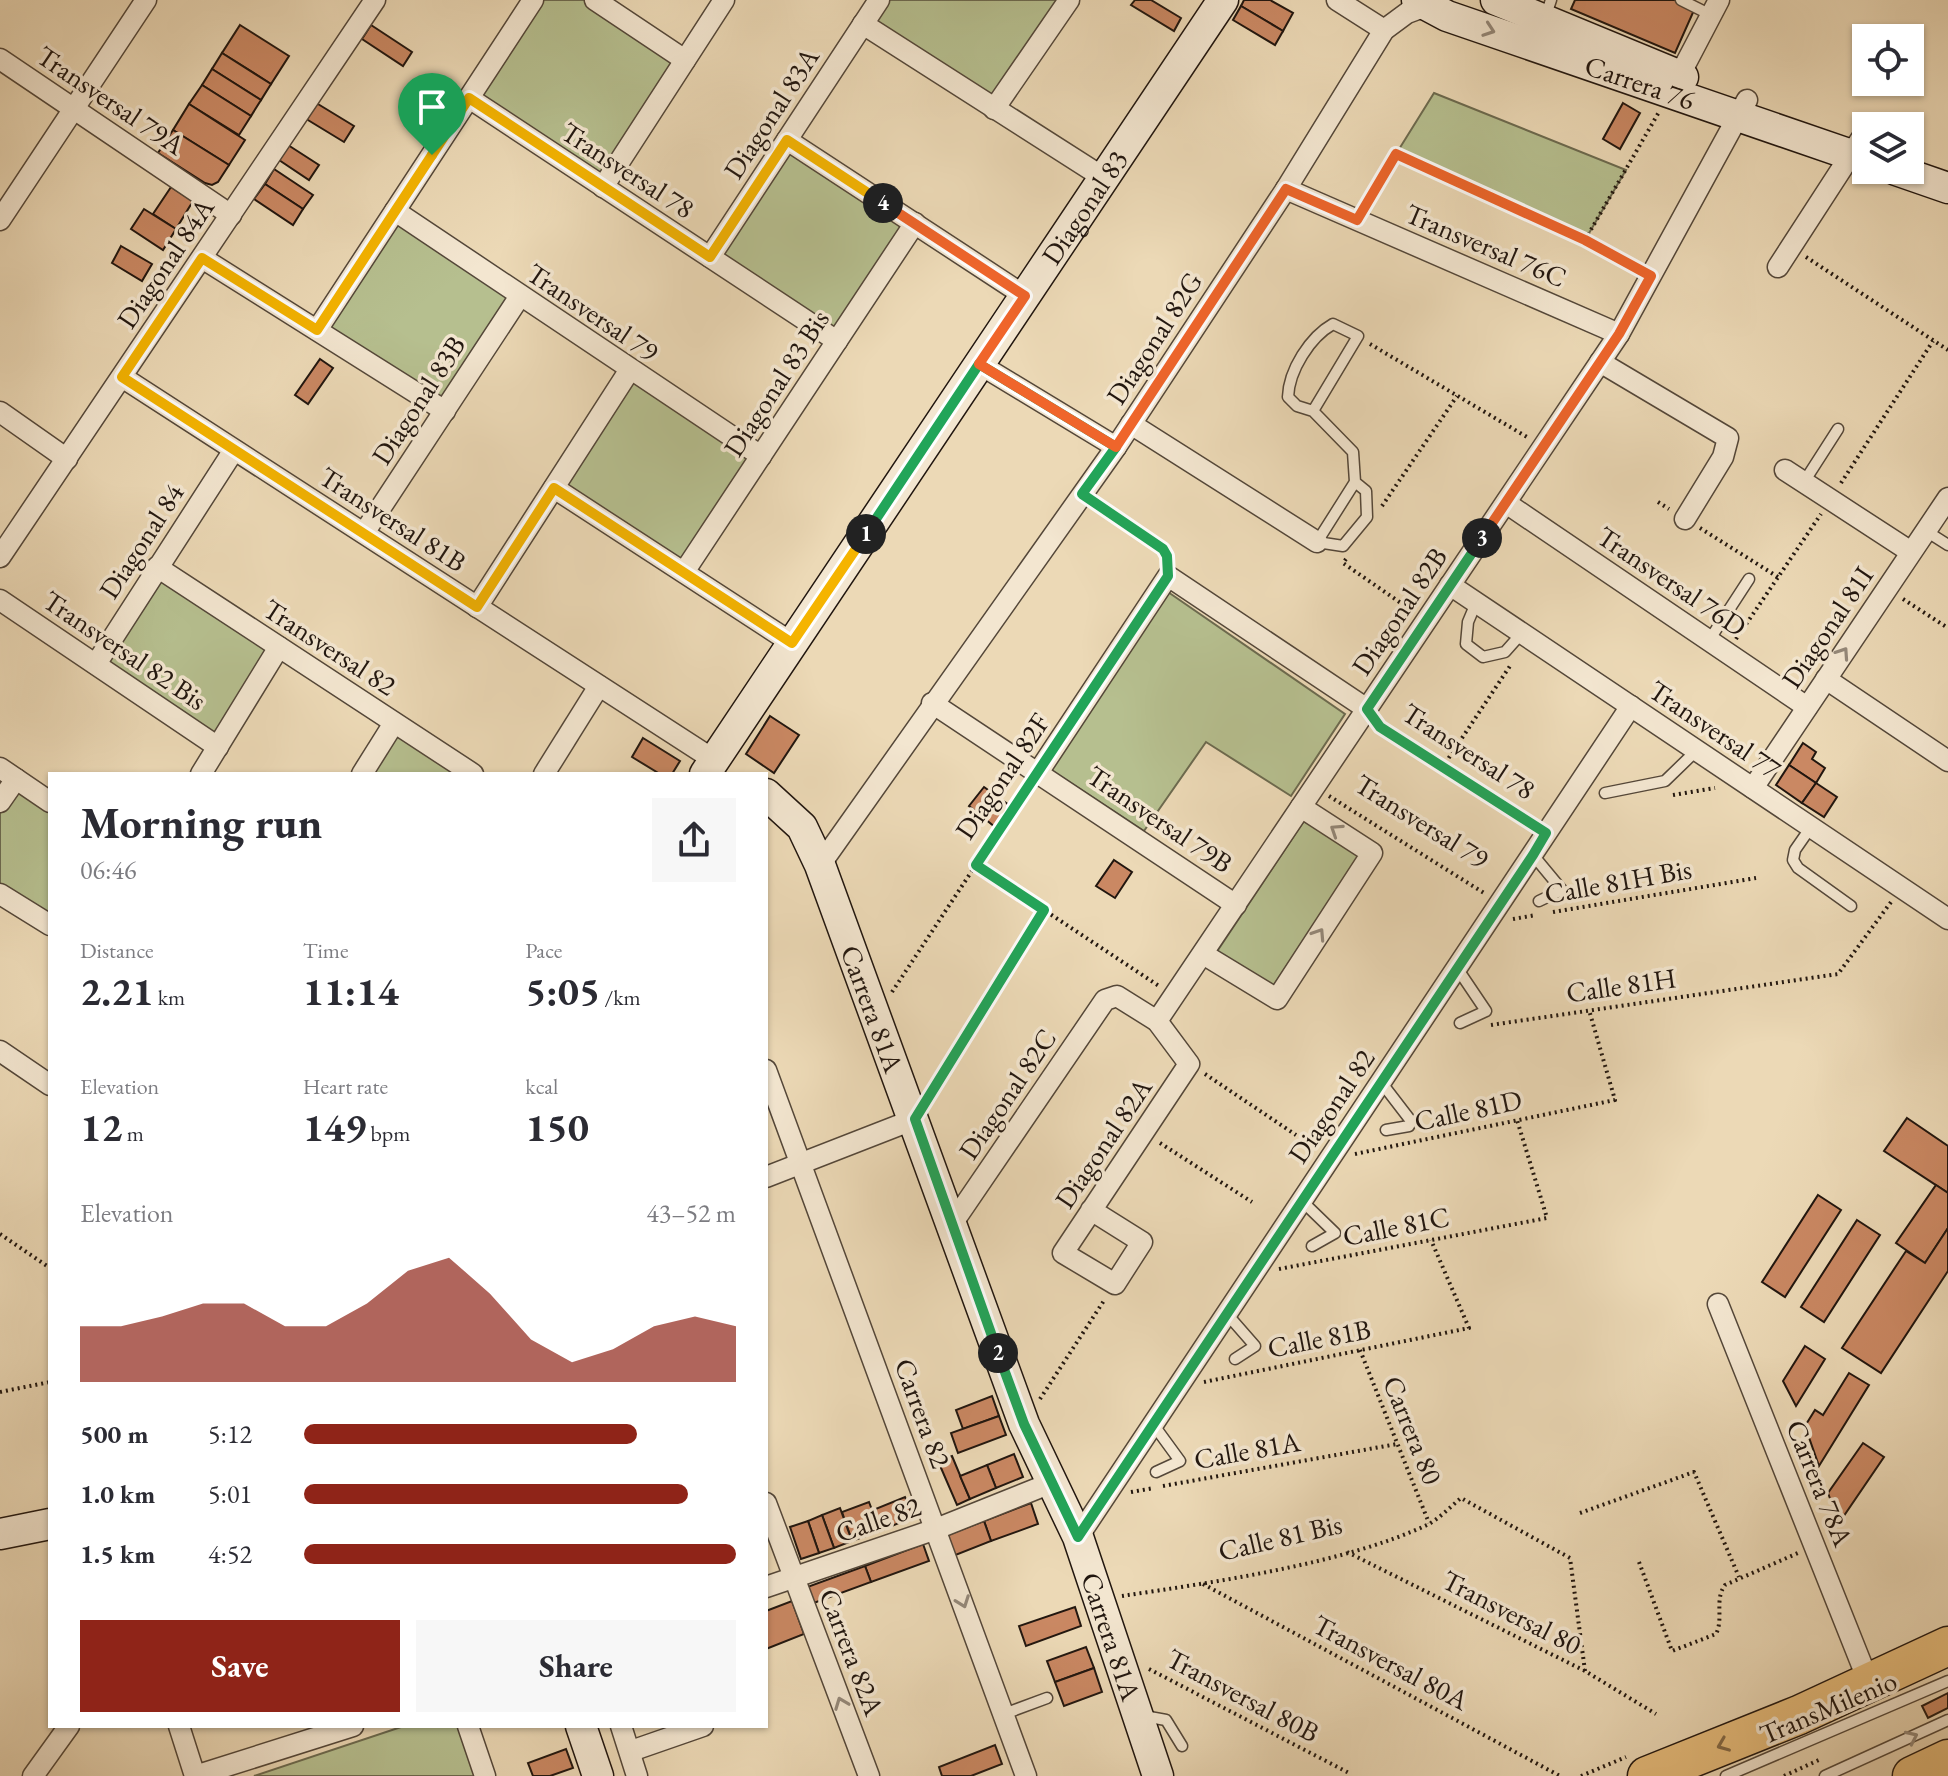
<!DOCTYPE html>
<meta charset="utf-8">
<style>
:root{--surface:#fff;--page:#f7f7f7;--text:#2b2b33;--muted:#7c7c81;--accent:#8f2418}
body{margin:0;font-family:"EB Garamond",serif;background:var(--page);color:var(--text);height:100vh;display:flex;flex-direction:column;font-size:30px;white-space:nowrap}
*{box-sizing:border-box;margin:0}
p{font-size:26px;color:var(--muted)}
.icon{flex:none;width:44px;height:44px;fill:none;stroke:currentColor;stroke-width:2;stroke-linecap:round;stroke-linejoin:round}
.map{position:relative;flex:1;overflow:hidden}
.panel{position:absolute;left:48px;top:772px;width:720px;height:956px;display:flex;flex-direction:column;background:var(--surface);border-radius:0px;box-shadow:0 2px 6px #0004}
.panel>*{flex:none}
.tools{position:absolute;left:1852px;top:24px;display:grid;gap:16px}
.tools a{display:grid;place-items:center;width:72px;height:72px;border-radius:0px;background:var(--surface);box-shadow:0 2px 6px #0004;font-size:40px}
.pin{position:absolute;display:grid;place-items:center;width:68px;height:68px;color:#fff;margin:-82px -34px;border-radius:50% 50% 50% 0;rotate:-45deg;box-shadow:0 0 8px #0007}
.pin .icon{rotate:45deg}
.km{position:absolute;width:40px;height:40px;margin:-20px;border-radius:50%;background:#222;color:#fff;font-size:22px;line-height:40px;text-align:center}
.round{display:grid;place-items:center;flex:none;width:84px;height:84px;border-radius:0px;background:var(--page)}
.overview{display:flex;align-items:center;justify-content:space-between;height:136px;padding:0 32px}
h1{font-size:44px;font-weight:700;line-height:60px}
.figures{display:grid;grid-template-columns:repeat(3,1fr);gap:12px;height:136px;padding:8px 32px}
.figures div{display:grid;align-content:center}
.figures b{font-size:40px;font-weight:700}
.figures small{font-size:22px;font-weight:400}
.figures p{font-size:22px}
.chart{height:224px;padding:16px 32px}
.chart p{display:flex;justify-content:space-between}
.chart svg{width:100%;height:144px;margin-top:8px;fill:var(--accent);opacity:.7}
.cta{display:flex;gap:16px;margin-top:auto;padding:16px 32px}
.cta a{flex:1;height:92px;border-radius:0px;background:var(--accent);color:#fff;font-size:32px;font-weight:700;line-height:92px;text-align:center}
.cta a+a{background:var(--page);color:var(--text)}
ul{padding:0 32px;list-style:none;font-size:26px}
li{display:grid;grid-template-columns:128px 96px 1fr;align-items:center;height:60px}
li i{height:20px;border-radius:10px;background:var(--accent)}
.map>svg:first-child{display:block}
.green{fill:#b6bf8f;stroke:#6c6a4f;stroke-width:2}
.building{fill:#ca8863;stroke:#21160f;stroke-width:2}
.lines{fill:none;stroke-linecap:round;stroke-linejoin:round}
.lane-casing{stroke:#544739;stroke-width:13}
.street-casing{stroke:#544739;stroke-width:23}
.secondary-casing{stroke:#21160f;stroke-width:33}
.highway-casing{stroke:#21160f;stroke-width:41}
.path{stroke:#21160f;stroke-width:4;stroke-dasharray:2 4;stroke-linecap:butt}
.lane{stroke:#f3e6d0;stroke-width:10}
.street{stroke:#f3e6d0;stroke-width:20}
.secondary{stroke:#f3e6d0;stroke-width:30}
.highway{stroke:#e6bc7b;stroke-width:38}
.oneway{stroke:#948879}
.oneway2{stroke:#846945}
.split-1-casing{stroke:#fff;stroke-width:16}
.split-2-casing{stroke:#fff;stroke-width:16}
.split-3-casing{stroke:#fff;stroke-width:16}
.split-4-casing{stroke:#fff;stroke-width:16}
.split-5-casing{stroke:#fff;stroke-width:16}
.split-1{stroke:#f5b400;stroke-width:10}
.split-2{stroke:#22a559;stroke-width:10}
.split-3{stroke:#22a559;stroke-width:10}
.split-4{stroke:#f0652b;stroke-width:10}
.split-5{stroke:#f5b400;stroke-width:10}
.labels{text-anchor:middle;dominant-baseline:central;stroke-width:7;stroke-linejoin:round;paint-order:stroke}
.street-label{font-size:28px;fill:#21160f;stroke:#f3e6d0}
</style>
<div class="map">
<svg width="1948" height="1776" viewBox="0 0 1948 1776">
<rect width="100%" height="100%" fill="#ecd9b6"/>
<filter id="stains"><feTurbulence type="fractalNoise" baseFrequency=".0025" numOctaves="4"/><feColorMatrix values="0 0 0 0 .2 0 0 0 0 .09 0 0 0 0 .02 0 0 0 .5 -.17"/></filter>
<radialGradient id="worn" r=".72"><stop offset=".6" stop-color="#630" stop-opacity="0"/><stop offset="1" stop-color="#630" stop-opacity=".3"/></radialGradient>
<g class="green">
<path d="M533,0h62l90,60 -82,127 -134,-89z"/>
<path d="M879,0h190l-75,109 -131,-85z"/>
<path d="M1434,93l192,77 -41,70 -189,-86z"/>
<path d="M787,140l128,83 -78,118 -127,-84z"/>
<path d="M395,211l125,85 -75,115 -128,-81z"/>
<path d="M629,371l132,85 -77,116 -130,-84z"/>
<path d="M157,567l122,80 -61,100 -122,-83z"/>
<path d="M1168,592l177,122 -54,82 -85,-54 -62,89 -93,-61z"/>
<path d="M394,723l79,51h-111z"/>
<path d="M16,779l34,23v123l-50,-31v-91z"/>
<path d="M1306,818l54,37 -88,133 -56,-35z"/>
<path d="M404,1726h56l16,50h-222z"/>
</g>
<g class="building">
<path d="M1135,0h16l30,18 -7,13 -43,-26z"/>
<path d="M1244,0h26l23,13 -10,18 -42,-25z"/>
<path d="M1575,0h102l18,8 -20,45 -104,-44z"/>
<path d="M1241,6l42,25 -8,14 -42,-25z"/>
<path d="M240,25l49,31 -18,28 -49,-31z"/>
<path d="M371,25l41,27 -9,14 -41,-27z"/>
<path d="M222,53l49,31 -10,16 -49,-31z"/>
<path d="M212,69l49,31 -10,16 -49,-31z"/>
<path d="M202,85l49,31 -12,19 -50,-31z"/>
<path d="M313,101l41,25 -10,16 -41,-25z"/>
<path d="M1623,103l17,10 -20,36 -17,-10z"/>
<path d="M189,104l56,36 -16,25 -56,-35z"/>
<path d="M173,130l56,35 -11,17 -6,3 -7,-2 -47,-30z"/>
<path d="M288,145l31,20 -10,15 -30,-20z"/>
<path d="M274,169l39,26 -10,14 -38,-25z"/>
<path d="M265,184l38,25 -10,16 -39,-26z"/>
<path d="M171,187l22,14 -17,28 -23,-15z"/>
<path d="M144,209l32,20 -13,21 -32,-21z"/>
<path d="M121,246l31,18 -10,17 -30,-18z"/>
<path d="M320,359l13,9 -25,36 -13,-9z"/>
<path d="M770,716l29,19 -25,38 -28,-19z"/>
<path d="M643,738l37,23 -8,13h-12l-28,-17z"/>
<path d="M1803,743l13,9 -4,7 13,9 -9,15 -27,-18z"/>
<path d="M1789,765l27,18 -14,20 -26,-18z"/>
<path d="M1816,783l21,14 -13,20 -22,-14z"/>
<path d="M984,787l25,18 -14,22 -26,-21z"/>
<path d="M1114,860l18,12 -17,26 -19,-12z"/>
<path d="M1907,1118l41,28v47l-64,-42z"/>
<path d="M1936,1185l12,8v35l-23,35 -29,-20z"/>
<path d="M1818,1195l23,15 -56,87 -23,-15z"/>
<path d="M1857,1220l23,15 -56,87 -23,-15z"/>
<path d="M1948,1228v43l-67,102 -39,-25 64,-97 19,12z"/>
<path d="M1805,1346l20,13 -29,47 -13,-25z"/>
<path d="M1849,1373l20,12 -50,81 -14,-40 10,-16 8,5z"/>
<path d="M992,1396l7,20 -36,13 -7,-19z"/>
<path d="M999,1416l7,19 -48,18 -7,-20z"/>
<path d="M1863,1443l21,14 -45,66 -11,-30z"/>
<path d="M1014,1454l9,23 -27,11 -9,-23z"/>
<path d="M952,1456l18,43 -13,6 -19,-44z"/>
<path d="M987,1465l9,23 -26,11 -10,-23z"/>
<path d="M905,1497l8,20 -33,14 -7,-21z"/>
<path d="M869,1502l11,29 -28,10 -10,-29z"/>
<path d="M1031,1503l7,21 -47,17 -7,-20z"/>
<path d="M840,1508l12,33 -18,7 -12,-33z"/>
<path d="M822,1515l12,33 -15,5 -11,-32z"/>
<path d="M808,1521l11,32 -18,6 -11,-32z"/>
<path d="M984,1521l7,20 -38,15 -7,-17 4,-5z"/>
<path d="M923,1544l6,17 -58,21 -6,-16z"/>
<path d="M865,1566l6,16 -60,22 -5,-13 4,-5z"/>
<path d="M792,1601l12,33 -38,15v-38z"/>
<path d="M1075,1607l6,19 -55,20 -7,-20z"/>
<path d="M1086,1647l8,21 -39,14 -8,-21z"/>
<path d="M1094,1668l8,24 -38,14 -9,-24z"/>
<path d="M1948,1693v15l-20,10 -6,-12z"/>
<path d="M995,1745l7,19 -31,12h-29l-3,-9z"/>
<path d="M566,1749l7,19 -23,8h-17l-5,-13z"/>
</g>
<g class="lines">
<defs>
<g id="lane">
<path d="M1681,0l30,15"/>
<path d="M1545,18l6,-18"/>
<path d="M1313,411l-16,-5 -9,-9c1,-27 22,-60 45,-73l25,12 -45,75 40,41 2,30 -38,60 26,4 24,-29 -1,-26 -11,-9"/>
<path d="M1804,482l34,-53"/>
<path d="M1926,531l22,14"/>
<path d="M1476,603l-8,19 -2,22 17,13 22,-5 16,-18"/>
<path d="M1710,639l39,-60"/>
<path d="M1605,793l60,-12 32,-31"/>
<path d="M1811,827l-16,23 -2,10 5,8 53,38"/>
<path d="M1533,855l29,35 -23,11"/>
<path d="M1457,968l29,43 -26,12"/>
<path d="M1381,1082l30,39 -2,5 -23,4"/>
<path d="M1302,1201l33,32 -23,13"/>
<path d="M1227,1314l28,32 -20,13"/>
<path d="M1153,1424l27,37 -24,11"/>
<path d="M1004,1714l43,-16"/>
<path d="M1144,1716l22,4 16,26"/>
<path d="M1726,1776l222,-95"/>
<path d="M1825,1776l123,-56"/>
</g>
<g id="street">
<path d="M595,0l90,60"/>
<path d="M1337,0l47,30"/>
<path d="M863,24l241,154"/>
<path d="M0,59l231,156"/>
<path d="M1674,86l45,-86"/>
<path d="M469,98l368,243"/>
<path d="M994,109l75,-109"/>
<path d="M787,140l238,156"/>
<path d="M603,187l121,-187"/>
<path d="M1286,189l333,145"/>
<path d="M395,211l366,245"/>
<path d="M0,220l146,-220"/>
<path d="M710,257l169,-257"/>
<path d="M202,258l243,153"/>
<path d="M1778,267l83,-128"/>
<path d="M317,330l216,-330"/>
<path d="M1600,362l128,76 -5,19 -38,62"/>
<path d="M979,364l137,83"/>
<path d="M122,377l592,383"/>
<path d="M0,412l67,47"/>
<path d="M1131,424l186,118"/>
<path d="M1785,470l126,82"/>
<path d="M554,488l238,155"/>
<path d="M1506,503l301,204"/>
<path d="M364,533l156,-237"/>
<path d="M0,557l375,-557"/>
<path d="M157,567l316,207"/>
<path d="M684,572l231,-349"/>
<path d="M1450,585l498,334"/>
<path d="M0,600l218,147"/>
<path d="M477,607l152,-236"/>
<path d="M96,664l138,-214"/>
<path d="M1826,679l122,82"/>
<path d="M932,703l304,202"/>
<path d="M0,768l50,34"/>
<path d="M1039,771l129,-195 199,133"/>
<path d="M201,774l78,-127"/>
<path d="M362,774l32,-51"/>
<path d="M544,774l55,-88"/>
<path d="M1753,788l195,-290"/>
<path d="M0,802l16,-23"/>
<path d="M820,865l296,-418 170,-258 98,-159 23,-17 19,-7"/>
<path d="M0,894l50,31"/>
<path d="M1203,954l74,45 95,-146 -71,-46"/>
<path d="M1157,1021l462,-687 128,-234"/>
<path d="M0,1051l50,34"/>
<path d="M766,1070l260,706"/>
<path d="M766,1177l149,-58"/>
<path d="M952,1224l153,-224 12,-4 40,25 32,43 -126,189 52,31 27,-42 -51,-32"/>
<path d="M1718,1304l151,379"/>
<path d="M766,1503l103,273"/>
<path d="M1078,1537l553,-831"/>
<path d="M766,1587l170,-58 115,-46"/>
<path d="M179,1726l16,50 158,-50"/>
<path d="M468,1726l17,50"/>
<path d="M621,1726l16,50"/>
<path d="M631,1751l72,-25"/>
<path d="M33,1776l36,-50"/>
</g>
<g id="secondary">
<path id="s1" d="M1417,0l30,16 419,144"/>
<path d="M1496,0l187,77"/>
<path d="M1896,170l52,18"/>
<path id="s2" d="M705,774l518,-774"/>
<path id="s3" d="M766,794l36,33 18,38 204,559 54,113 80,239"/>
<path d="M0,1534l50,-10"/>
<path d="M581,1726l17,50"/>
</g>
<g id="highway">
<path d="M1647,1776l152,-61 149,-69"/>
<path d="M1912,1776l36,-17"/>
</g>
</defs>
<use href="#lane" class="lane-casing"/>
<use href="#street" class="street-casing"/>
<use href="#secondary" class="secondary-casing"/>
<use href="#highway" class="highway-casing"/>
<g class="path">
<path d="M1367,204l29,-50 189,86 51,27"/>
<path d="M1585,240l74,-128"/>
<path d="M1806,257l142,93"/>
<path d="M1370,344l157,93"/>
<path d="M1841,483l92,-142"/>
<path d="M1658,502l11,7"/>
<path d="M1099,506l64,43 4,9"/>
<path d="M1382,506l75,-110"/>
<path d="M1700,528l78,49"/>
<path d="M1346,559l-3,4 68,47"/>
<path d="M1903,599l45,29"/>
<path d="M1736,639l85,-125"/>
<path d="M1377,723l154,100"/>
<path d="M1442,768l68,-102"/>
<path d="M1673,795l42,-7"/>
<path d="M1329,796l155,97"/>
<path d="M976,865l183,121"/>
<path d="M1553,912l203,-34"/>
<path d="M1513,919l23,-4"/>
<path d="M892,992l134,-203"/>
<path d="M1491,1025l347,-51 53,-72"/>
<path d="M1205,1074l91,61"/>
<path d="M930,1095l114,-185"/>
<path d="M1160,1143l92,59"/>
<path d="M1355,1154l260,-54 -26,-90"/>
<path d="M0,1234l50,34"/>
<path d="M1279,1269l268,-51 -30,-98"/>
<path d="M1360,1350l69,173"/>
<path d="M1204,1382l265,-54 -38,-88"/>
<path d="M0,1392l50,-10"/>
<path d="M1040,1399l65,-100"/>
<path d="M1163,1486l234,-42"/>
<path d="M1131,1492l23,-4"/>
<path d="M1580,1513l114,-41 45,105"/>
<path d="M1347,1552l238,119 71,43"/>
<path d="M1639,1562l33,89 44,-17c8,-16 -2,-34 9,-49l73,-32"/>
<path d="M1203,1584l357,192"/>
<path d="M1122,1596c93,-14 221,-32 305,-71 12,-6 23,-18 34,-27l109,60 15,113"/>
<path d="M1149,1669l200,104"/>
<path d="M1581,1776l45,-19"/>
<path d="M1784,1776l37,-17"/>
</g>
<use href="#lane" class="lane"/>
<use href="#street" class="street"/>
<use href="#secondary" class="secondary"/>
<use href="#highway" class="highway"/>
</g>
<defs><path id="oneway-chevron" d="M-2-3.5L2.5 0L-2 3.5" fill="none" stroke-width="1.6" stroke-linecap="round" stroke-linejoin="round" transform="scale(2)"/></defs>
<g class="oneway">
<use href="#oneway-chevron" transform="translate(1489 30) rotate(19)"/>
<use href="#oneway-chevron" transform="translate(1843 653) rotate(-56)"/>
<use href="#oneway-chevron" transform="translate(1336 830) rotate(-147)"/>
<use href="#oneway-chevron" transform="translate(1319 934) rotate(-57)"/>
<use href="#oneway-chevron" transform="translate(963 1602) rotate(70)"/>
<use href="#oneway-chevron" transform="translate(841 1703) rotate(-111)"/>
<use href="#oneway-chevron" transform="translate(1912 1737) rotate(-25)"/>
</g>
<use class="oneway2" href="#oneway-chevron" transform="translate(1723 1745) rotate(158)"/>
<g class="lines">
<defs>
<path id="split-1" d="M432,155l-115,175 -115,-72 -80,119 355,230 77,-119 238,155 74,-109"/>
<path id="split-2" d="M866,534l113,-170 137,83 -34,47 81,55 4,7 1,20 -192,289 68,45 -129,209 83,234"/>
<path id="split-3" d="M998,1353l26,71 54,113 455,-682 13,-22 -166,-106 -13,-18 115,-171"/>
<path id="split-4" d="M883,203l142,93 -46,68 137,83 170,-258 71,31 39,-66 189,86 66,36 -32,58 -137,204"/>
<path id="split-5" d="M432,155l37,-57 241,159 77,-117 96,63"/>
</defs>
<use href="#split-1" class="split-1-casing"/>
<use href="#split-2" class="split-2-casing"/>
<use href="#split-3" class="split-3-casing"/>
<use href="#split-4" class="split-4-casing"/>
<use href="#split-5" class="split-5-casing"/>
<use href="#split-1" class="split-1"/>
<use href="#split-2" class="split-2"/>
<use href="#split-3" class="split-3"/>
<use href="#split-4" class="split-4"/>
<use href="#split-5" class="split-5"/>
</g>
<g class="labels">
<g class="street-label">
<text stroke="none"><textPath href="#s1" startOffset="238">Carrera 76</textPath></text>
<text transform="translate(111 100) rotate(34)">Transversal 79A</text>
<text transform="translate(771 113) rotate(-57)">Diagonal 83A</text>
<text transform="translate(628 170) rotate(33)">Transversal 78</text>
<text stroke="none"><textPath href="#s2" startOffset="682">Diagonal 83</textPath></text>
<text transform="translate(1486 245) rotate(23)">Transversal 76C</text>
<text transform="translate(165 263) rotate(-56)">Diagonal 84A</text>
<text transform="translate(593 312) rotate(34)">Transversal 79</text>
<text transform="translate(1154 338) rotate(-57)">Diagonal 82G</text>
<text transform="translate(776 383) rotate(-57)">Diagonal 83 Bis</text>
<text transform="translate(418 400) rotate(-57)">Diagonal 83B</text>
<text transform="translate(393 519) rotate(33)">Transversal 81B</text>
<text transform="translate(141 541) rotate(-57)">Diagonal 84</text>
<text transform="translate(1672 581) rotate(34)">Transversal 76D</text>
<text transform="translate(1399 611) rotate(-56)">Diagonal 82B</text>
<text transform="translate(1827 627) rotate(-56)">Diagonal 81I</text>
<text transform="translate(330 647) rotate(33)">Transversal 82</text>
<text transform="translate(125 650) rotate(34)">Transversal 82 Bis</text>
<text transform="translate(1715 729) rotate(34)">Transversal 77</text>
<text transform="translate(1469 751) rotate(33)">Transversal 78</text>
<text transform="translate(1002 776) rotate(-56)">Diagonal 82F</text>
<text transform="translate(1160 819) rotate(34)">Transversal 79B</text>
<text transform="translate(1422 821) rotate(32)">Transversal 79</text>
<text transform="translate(1618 881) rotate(-10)">Calle 81H Bis</text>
<text transform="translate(1621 985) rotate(-8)">Calle 81H</text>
<text stroke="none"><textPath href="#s3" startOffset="244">Carrera 81A</textPath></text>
<text transform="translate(1007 1094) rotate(-56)">Diagonal 82C</text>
<text transform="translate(1331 1106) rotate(-56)">Diagonal 82</text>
<text transform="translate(1468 1110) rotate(-12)">Calle 81D</text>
<text transform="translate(1103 1143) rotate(-56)">Diagonal 82A</text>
<text transform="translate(1396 1226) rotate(-11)">Calle 81C</text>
<text transform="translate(1319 1338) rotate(-11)">Calle 81B</text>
<text transform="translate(923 1413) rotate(70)">Carrera 82</text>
<text transform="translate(1413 1430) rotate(68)">Carrera 80</text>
<text transform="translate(1247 1450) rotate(-10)">Calle 81A</text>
<text transform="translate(1820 1483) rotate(68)">Carrera 78A</text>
<text transform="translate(878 1519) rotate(-19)">Calle 82</text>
<text transform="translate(1280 1537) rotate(-13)">Calle 81 Bis</text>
<text transform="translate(1512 1612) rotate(27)">Transversal 80</text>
<text stroke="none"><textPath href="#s3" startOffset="916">Carrera 81A</textPath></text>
<text transform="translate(852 1652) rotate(69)">Carrera 82A</text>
<text transform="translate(1391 1662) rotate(28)">Transversal 80A</text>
<text transform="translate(1243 1695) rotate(28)">Transversal 80B</text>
<text transform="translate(1828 1707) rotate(-23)">TransMilenio</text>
</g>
</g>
<rect width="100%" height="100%" filter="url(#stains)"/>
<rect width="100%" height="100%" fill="url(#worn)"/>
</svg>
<div class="tools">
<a><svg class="icon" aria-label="locate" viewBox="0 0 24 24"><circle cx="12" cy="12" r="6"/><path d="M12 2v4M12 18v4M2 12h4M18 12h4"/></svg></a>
<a><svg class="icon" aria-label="layers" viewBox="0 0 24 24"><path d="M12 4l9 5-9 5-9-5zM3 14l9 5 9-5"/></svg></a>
</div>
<div class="pin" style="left:432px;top:155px;background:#1e9e55"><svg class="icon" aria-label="arrive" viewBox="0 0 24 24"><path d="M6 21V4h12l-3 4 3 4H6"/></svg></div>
<b class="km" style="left:866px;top:534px">1</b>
<b class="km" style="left:998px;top:1353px">2</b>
<b class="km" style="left:1482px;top:538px">3</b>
<b class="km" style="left:883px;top:203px">4</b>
<section class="panel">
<div class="overview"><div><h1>Morning run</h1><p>06:46</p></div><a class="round"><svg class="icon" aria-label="share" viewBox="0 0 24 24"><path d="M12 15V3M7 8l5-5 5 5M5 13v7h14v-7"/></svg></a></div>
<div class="figures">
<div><p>Distance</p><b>2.21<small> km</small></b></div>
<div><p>Time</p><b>11:14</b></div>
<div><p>Pace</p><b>5:05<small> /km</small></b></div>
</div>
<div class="figures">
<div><p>Elevation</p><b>12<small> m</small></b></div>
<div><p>Heart rate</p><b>149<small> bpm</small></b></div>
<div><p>kcal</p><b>150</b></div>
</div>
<div class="chart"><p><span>Elevation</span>43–52 m</p>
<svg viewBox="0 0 160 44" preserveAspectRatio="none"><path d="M0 44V27L10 27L20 24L30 20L40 20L50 27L60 27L70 20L80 10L90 6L100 17L110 31L120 38L130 34L140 27L150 24L160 27V44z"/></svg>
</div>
<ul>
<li><b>500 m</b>5:12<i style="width:77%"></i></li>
<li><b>1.0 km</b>5:01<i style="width:89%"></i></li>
<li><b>1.5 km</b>4:52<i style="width:100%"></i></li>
</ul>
<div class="cta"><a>Save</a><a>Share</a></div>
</section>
</div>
